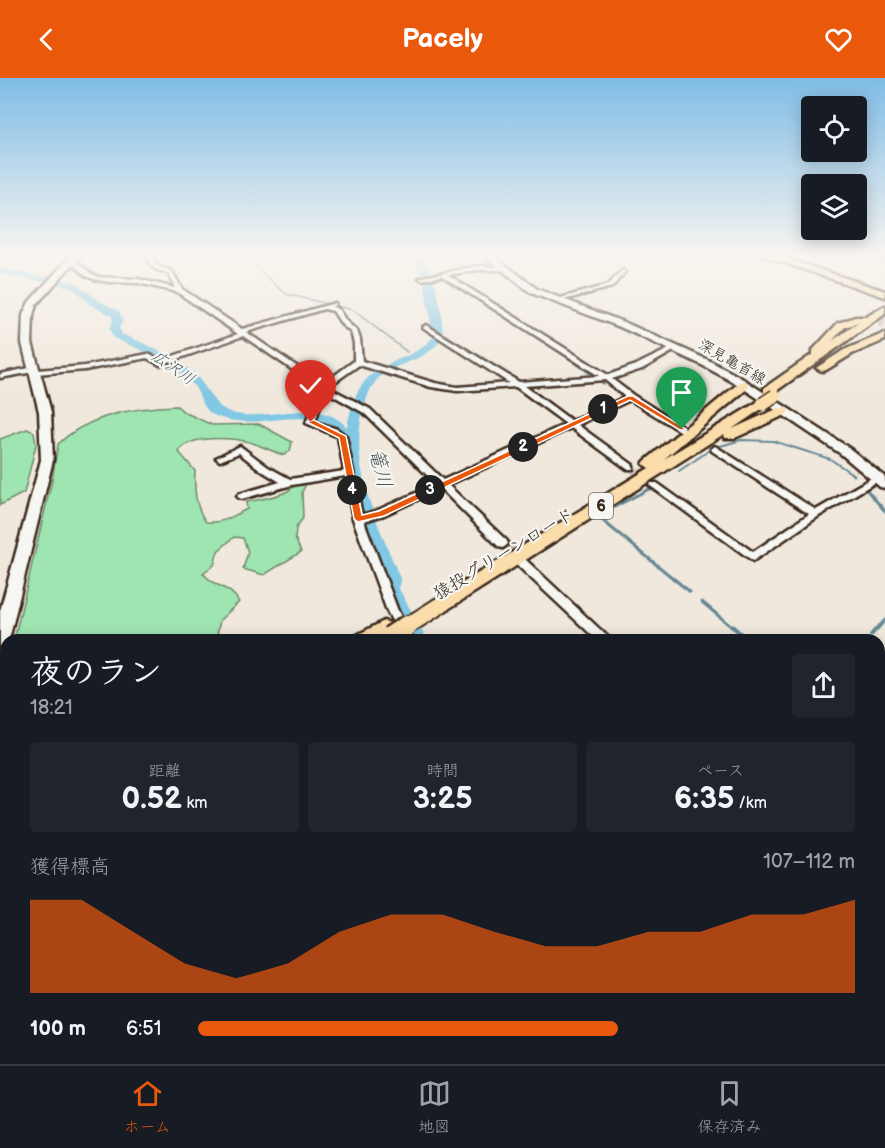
<!DOCTYPE html>
<html lang="ja">
<meta charset="utf-8">
<style>
:root{--surface:#171b24;--page:#20242c;--text:#f1f3f6;--muted:#9ea1a6;--line:#363941;--accent:#ea580c}
body{margin:0;font-family:"Balsamiq Sans","Klee One",sans-serif;background:var(--page);color:var(--text);height:100vh;display:flex;flex-direction:column;font-size:22px;white-space:nowrap}
*{box-sizing:border-box;margin:0}
p{font-size:20px;color:var(--muted)}
.icon{flex:none;width:33px;height:33px;fill:none;stroke:currentColor;stroke-width:2;stroke-linecap:round;stroke-linejoin:round}
.map{position:relative;flex:1;overflow:hidden}
.side{position:absolute;left:0px;top:556px;width:885px;height:430px;display:flex;flex-direction:column;background:var(--surface);border-radius:18px 18px 0 0;box-shadow:0 3px 15px #0003}
.side>*{flex:none}
.tools{position:absolute;left:801px;top:18px;display:grid;gap:12px}
.tools a{display:grid;place-items:center;width:66px;height:66px;border-radius:6px;background:var(--surface);box-shadow:0 3px 15px #0003;font-size:30px}
.pin{position:absolute;display:grid;place-items:center;width:51px;height:51px;color:#fff;margin:-62px -26px;border-radius:50% 50% 50% 0;rotate:-45deg;box-shadow:0 0 6px #0007}
.pin .icon{rotate:45deg}
.km{position:absolute;width:30px;height:30px;margin:-15px;border-radius:50%;background:#222;color:#fff;font-size:16px;line-height:30px;text-align:center}
.round{display:grid;place-items:center;flex:none;width:63px;height:63px;border-radius:6px;background:var(--page)}
.summary{display:flex;align-items:center;justify-content:space-between;height:102px;padding:0 30px}
h1{font-size:33px;font-weight:700;line-height:45px}
.stats{display:grid;grid-template-columns:repeat(3,1fr);gap:9px;height:102px;padding:6px 30px}
.stats div{display:grid;align-content:center;border-radius:6px;background:var(--page);text-align:center}
.stats b{font-size:30px;font-weight:700}
.stats small{font-size:16px;font-weight:400}
.stats p{font-size:16px}
.chart{height:168px;padding:12px 30px}
.chart p{display:flex;justify-content:space-between}
.chart svg{width:100%;height:108px;margin-top:6px;fill:var(--accent);opacity:.7}
ul{padding:0 30px;list-style:none;font-size:20px}
li{display:grid;grid-template-columns:96px 72px 1fr;align-items:center;height:45px}
li i{height:15px;border-radius:8px;background:var(--accent)}
header{display:flex;justify-content:space-between;align-items:center;height:78px;padding:0 30px;background:var(--accent);color:#fff;font-size:27px;font-weight:700}
.tabs{display:flex;justify-content:space-around;align-items:center;height:84px;border-top:2px solid var(--line);background:var(--surface);font-size:16px;color:var(--muted)}
.tabs a{display:grid;justify-items:center;gap:3px}
.tabs .active{color:var(--accent)}
.map>svg:first-child{display:block}
.green{fill:#9fe5b1;stroke:#6d8868;stroke-width:1.5}
.lines{fill:none;stroke-linecap:round;stroke-linejoin:round}
.stream-far3{stroke:#668894;stroke-width:1.5}
.stream-far2{stroke:#668894;stroke-width:2}
.stream-far1{stroke:#668894;stroke-width:3}
.stream{stroke:#668894;stroke-width:4}
.river{fill:#82c7e3;fill-rule:evenodd}
.street-tunnel-far1{stroke:#ccc2b7;stroke-width:8;stroke-dasharray:8 4;stroke-linecap:butt}
.street-tunnel{stroke:#ccc2b7;stroke-width:10;stroke-dasharray:10 5;stroke-linecap:butt}
.primary-tunnel{stroke:#ccc2b7;stroke-width:10;stroke-dasharray:10 5;stroke-linecap:butt}
.street-casing{stroke:#3b2a1e;stroke-width:5}
.secondary-casing{stroke:#3b2a1e;stroke-width:5}
.primary-casing{stroke:#3b2a1e;stroke-width:5}
.street{fill:#f6f6f2;fill-rule:evenodd}
.secondary{fill:#f6f6f2;fill-rule:evenodd}
.primary{fill:#fbddab;fill-rule:evenodd}
.primary-bridge-far2-casing{stroke:#3b2a1e;stroke-width:16;stroke-linecap:butt}
.primary-bridge-far1-casing{stroke:#3b2a1e;stroke-width:20;stroke-linecap:butt}
.primary-bridge-casing{stroke:#3b2a1e;stroke-width:25;stroke-linecap:butt}
.primary-bridge-far2{stroke:#fbddab;stroke-width:13}
.primary-bridge-far1{stroke:#fbddab;stroke-width:16}
.primary-bridge{stroke:#fbddab;stroke-width:20}
.route{fill:#ea580c;stroke:#fff;stroke-width:1.5}
.labels{text-anchor:middle;dominant-baseline:central;stroke-width:4.5;stroke-linejoin:round;paint-order:stroke}
.far-street-label{font-size:15px;fill:#3b2a1e;stroke:#f6f6f2}
.far-water-label{font-size:16px;font-style:italic;fill:#505959;stroke:#f6f6f2}
.shield{fill:#f6f6f2;stroke:#73675e;stroke-width:1.5}
.shield-label{font-size:16px;font-weight:bold;fill:#3b2a1e}
.street-label{font-size:18px;fill:#3b2a1e;stroke:#f6f6f2}
.water-label{font-size:20px;font-style:italic;fill:#505959;stroke:#f6f6f2}
</style>
<header><svg class="icon" aria-label="back" viewBox="0 0 24 24"><path d="M15 5l-7 7 7 7"/></svg>Pacely<svg class="icon" aria-label="heart" viewBox="0 0 24 24"><path d="M12 20l-8-8c-3-5 5-10 8-4 3-6 11-1 8 4z"/></svg></header>
<div class="map">
<svg width="885" height="986" viewBox="0 0 885 986">
<rect width="100%" height="100%" fill="#f0e8dd"/>
<filter id="ink" filterUnits="userSpaceOnUse"><feTurbulence type="fractalNoise" baseFrequency=".0167" numOctaves="2"/><feDisplacementMap in="SourceGraphic" scale="12" xChannelSelector="R" yChannelSelector="G"/><feConvolveMatrix kernelMatrix="1 2 1 2 8 2 1 2 1" color-interpolation-filters="sRGB"/></filter>
<g filter="url(#ink)">
<g class="green">
<path d="M177,328l7,6 28,13 47,-1 33,18 -2,9 -6,4c-12,-3 -23,-10 -35,-13 -17,-4 -61,-8 -70,10l16,19c-1,19 0,35 11,51 16,2 27,-6 41,-13l-1,-7c14,-3 27,-4 40,-10 7,-3 9,-9 17,-11l3,3 -4,8 1,26 -7,10 -1,10 6,14 -37,23 -21,-6 5,-17 -5,-14 -9,-1 -16,14 -4,14 -11,8c11,15 28,13 36,29l-19,18 -4,20h-202l38,-160 6,-36c30,-29 79,-37 119,-38z"/>
<path d="M27,351l7,3 2,13 -12,48 -24,12v-66z"/>
<path d="M6,600v119h-6v-92z"/>
<path d="M103,981h47l3,2 9,-2h25l1,5h-92z"/>
</g>
<g class="lines">
<g class="stream-far3">
<path d="M243,178l43,38 67,16 54,42"/>
<path d="M452,178l11,12"/>
<path d="M442,198l120,77"/>
</g>
<g class="stream-far2">
<path d="M560,274l44,32"/>
<path d="M652,329l33,20"/>
<path d="M717,369l24,-7 32,1 57,18 24,16"/>
<path d="M679,393l31,-21"/>
</g>
<g class="stream-far1">
<path d="M851,395l3,2"/>
<path d="M864,409l21,24"/>
<path d="M651,410l-54,28 93,76"/>
<path d="M702,524l31,26"/>
<path d="M878,550l7,-8"/>
</g>
<g class="stream">
<path d="M732,548l16,14"/>
<path d="M871,557l8,-9"/>
</g>
<g class="river">
<path d="M412,178h9c17,21 21,55 22,81 -19,28 -49,23 -67,44 -7,8 -10,20 -13,30 -15,58 17,116 38,170l-3,6 29,53h-19l-17,-37 -10,-15 4,-7c-12,-32 -25,-63 -33,-95 -3,-9 -5,-18 -7,-27 -1,-6 1,-13 -2,-18 -6,-12 -19,-20 -32,-22 -33,-4 -63,10 -95,-3 -15,-6 -14,-22 -24,-32 -21,-22 -52,-35 -79,-46l-4,-10 4,-8 -2,-5 -20,-10 -20,-18 -71,-13v-6l77,15 22,18 20,10 4,9 -4,8 3,6c24,10 48,21 69,37 18,14 20,38 45,43 35,7 82,-18 111,13 7,-35 15,-53 50,-67 14,-6 26,-11 36,-23l-9,-55z"/>
<path d="M879,758l6,3v29l-6,-3z"/>
</g>
<g class="street-tunnel-far1">
<path d="M683,351l32,20"/>
<path d="M630,389l10,8"/>
</g>
<g class="street-tunnel">
<path d="M638,395l16,12"/>
<path d="M503,466l19,19"/>
</g>
<path class="primary-tunnel" d="M864,242l21,3"/>
<defs>
<g id="street">
<path d="M148,178h6v7l3,3 15,5 10,18 60,40 93,-26v2l-3,1 7,4 7,11 11,10 3,8 2,22 73,22 22,4 52,-4 -85,-55 -1,-1 3,-2 93,57 80,-6 -157,-100 -20,4 -3,-2 59,-12 25,1 1,1 -3,2h-23l-30,5 160,100 28,-10 37,-18h4v2l-35,20 -30,10 21,16 54,34 -1,2h-6l-50,-31 -52,25 55,40v4h-6l-56,-41 -123,57 59,56 1,3 -5,4 -4,-1 -58,-58 -57,26 -20,6 34,90 16,29h-12l-15,-29 -34,-92 -8,-43 -53,9 -50,14 -3,-1 -2,-2 2,-2 41,-12 -18,-11 -23,-18 -19,8 -4,-3 24,-12 28,21 22,12 54,-8 -6,-34 -32,-14 13,-35 -76,-52 -83,29 -13,-7 -62,12 -49,4 -3,-2 -33,6v-4l34,-7 3,3 48,-4 63,-12 13,6 77,-26 -61,-42 -39,-9 -30,-1 -14,-3 -8,-3 -16,-15 5,-1 15,13 8,4 40,2 37,9 -7,-15c-11,-3 -20,-4 -20,-17zM324,231l9,2 9,14 9,7 3,11v18l-31,23 -77,-52zM359,287l72,22 26,4 59,-4 50,37 -123,56 -73,-71 -42,-22zM605,302l20,17 -53,24 -47,-35zM325,313l39,22 72,71 -58,26 -16,5 -16,-79 -9,-7 -22,-7z"/>
<path d="M877,178h8v3l-7,-2z"/>
<path d="M622,192l3,2 -13,15 -56,15 -3,-2 55,-15z"/>
<path d="M715,368l101,64 59,-34 3,-1 5,3 -64,38 -66,45 -104,-76 2,-2h6l96,69 56,-38 -97,-63 -1,-2z"/>
<path d="M522,481l4,1 82,77 2,3h-13l-79,-74 -1,-3z"/>
<path d="M0,889l6,2v17l-6,-2z"/>
<path d="M269,981h18l1,5h-18z"/>
<path d="M492,981h20l-2,5h-20z"/>
<path d="M596,981h21l2,5h-21z"/>
<path d="M707,981h19l-2,5h-19z"/>
<path d="M836,981h21l2,5h-21z"/>
</g>
<g id="secondary">
<path d="M71,178h9l-44,49 -3,10 -1,28 19,69 2,48 -44,180h-3v7l-6,2v-38l41,-151 -2,-48 -17,-69 1,-28 6,-13z"/>
<path d="M484,178h10l43,33 89,34 82,37 35,19 106,69 36,29v11l-5,-1 -39,-33 -106,-71 -35,-19 -80,-37 -89,-34z"/>
</g>
<g id="primary">
<path d="M764,178h14l107,35v6z"/>
<path d="M885,228v8l-113,80h-8v-6l49,-34v-4l25,-27 17,-6h11zM858,245l-26,18 13,-14z"/>
<path d="M885,255v7l-33,14 -26,16 -4,1 -6,-3 28,-18z"/>
<path d="M744,303l4,1v6l-84,71 95,-58h8l2,3 -37,25 47,-21h8l2,3 -2,3 -52,24h-10l-1,-4 -279,177 -6,2 -6,-2 -3,-5 3,-5 216,-133 -6,-4 2,-3 95,-79z"/>
<path d="M384,543l6,2 3,5c-8,15 -25,12 -39,12l3,-5z"/>
<path d="M6,758v41l-6,3v-41z"/>
</g>
</defs>
<use href="#street" class="street-casing"/>
<use href="#secondary" class="secondary-casing"/>
<use href="#primary" class="primary-casing"/>
<use href="#street" class="street"/>
<use href="#secondary" class="secondary"/>
<use href="#primary" class="primary"/>
<defs>
<path id="primary-bridge-far2" d="M763,326l12,-8"/>
<path id="primary-bridge-far1" d="M404,550l35,-22"/>
<path id="primary-bridge" d="M390,559l17,-11"/>
</defs>
<use href="#primary-bridge-far2" class="primary-bridge-far2-casing"/>
<use href="#primary-bridge-far1" class="primary-bridge-far1-casing"/>
<use href="#primary-bridge" class="primary-bridge-casing"/>
<use href="#primary-bridge-far2" class="primary-bridge-far2"/>
<use href="#primary-bridge-far1" class="primary-bridge-far1"/>
<use href="#primary-bridge" class="primary-bridge"/>
</g>
</g>
<linearGradient id="sky" x2="0" y2="1"><stop stop-color="#7fbce6"/><stop offset="0.56" stop-color="#f8f5f0"/><stop offset="1" stop-color="#f8f5f0" stop-opacity="0"/></linearGradient>
<rect width="885" height="317" fill="url(#sky)"/>
<path class="route" d="M628,318h5l53,33 -6,1 -50,-30 -246,116 -26,6 -4,-3 -15,-81 -32,-16 7,-2 32,16 16,79 17,-4z"/>
<g class="labels">
<g class="far-street-label">
<text transform="translate(732 284) rotate(30)">深見亀首線</text>
</g>
<g class="far-water-label">
<text transform="translate(173 290) rotate(34)">広沢川</text>
</g>
<rect class="shield" x="589" y="415" width="24" height="26" rx="4.5"/>
<g class="shield-label">
<text x="601" y="428">6</text>
</g>
<g class="street-label">
<text transform="translate(504 476) rotate(-31)">猿投グリーンロード</text>
</g>
<g class="water-label">
<text transform="translate(380 390) rotate(76)">篭川</text>
</g>
</g>
</svg>
<div class="tools">
<a><svg class="icon" aria-label="locate" viewBox="0 0 24 24"><circle cx="12" cy="12" r="6"/><path d="M12 2v4M12 18v4M2 12h4M18 12h4"/></svg></a>
<a><svg class="icon" aria-label="layers" viewBox="0 0 24 24"><path d="M12 4l9 5-9 5-9-5zM3 14l9 5 9-5"/></svg></a>
</div>
<div class="pin" style="left:682px;top:351px;background:#1e9e55"><svg class="icon" aria-label="arrive" viewBox="0 0 24 24"><path d="M6 21V4h12l-3 4 3 4H6"/></svg></div>
<div class="pin" style="left:311px;top:344px;background:#d93025"><svg class="icon" aria-label="check" viewBox="0 0 24 24"><path d="M5 12l5 5 9-10"/></svg></div>
<b class="km" style="left:603px;top:331px">1</b>
<b class="km" style="left:523px;top:369px">2</b>
<b class="km" style="left:430px;top:412px">3</b>
<b class="km" style="left:352px;top:412px">4</b>
<section class="side">
<div class="summary"><div><h1>夜のラン</h1><p>18:21</p></div><a class="round"><svg class="icon" aria-label="share" viewBox="0 0 24 24"><path d="M12 15V3M7 8l5-5 5 5M5 13v7h14v-7"/></svg></a></div>
<div class="stats">
<div><p>距離</p><b>0.52<small> km</small></b></div>
<div><p>時間</p><b>3:25</b></div>
<div><p>ペース</p><b>6:35<small> /km</small></b></div>
</div>
<div class="chart"><p><span>獲得標高</span>107–112 m</p>
<svg viewBox="0 0 160 44" preserveAspectRatio="none"><path d="M0 44V6L10 6L20 19L30 32L40 38L50 32L60 19L70 12L80 12L90 19L100 25L110 25L120 19L130 19L140 12L150 12L160 6V44z"/></svg>
</div>
<ul>
<li><b>100 m</b>6:51<i style="width:64%"></i></li>
</ul>
</section>
</div>
<nav class="tabs">
<a class="active"><svg class="icon" aria-label="home" viewBox="0 0 24 24"><path d="M3 11l9-7 9 7M6 9v11h12V9"/></svg>ホーム</a>
<a><svg class="icon" aria-label="map" viewBox="0 0 24 24"><path d="M3 6l6-2 6 2 6-2v14l-6 2-6-2-6 2zM9 4v14M15 6v14"/></svg>地図</a>
<a><svg class="icon" aria-label="saved" viewBox="0 0 24 24"><path d="M7 4h10v16l-5-4-5 4z"/></svg>保存済み</a>
</nav>
